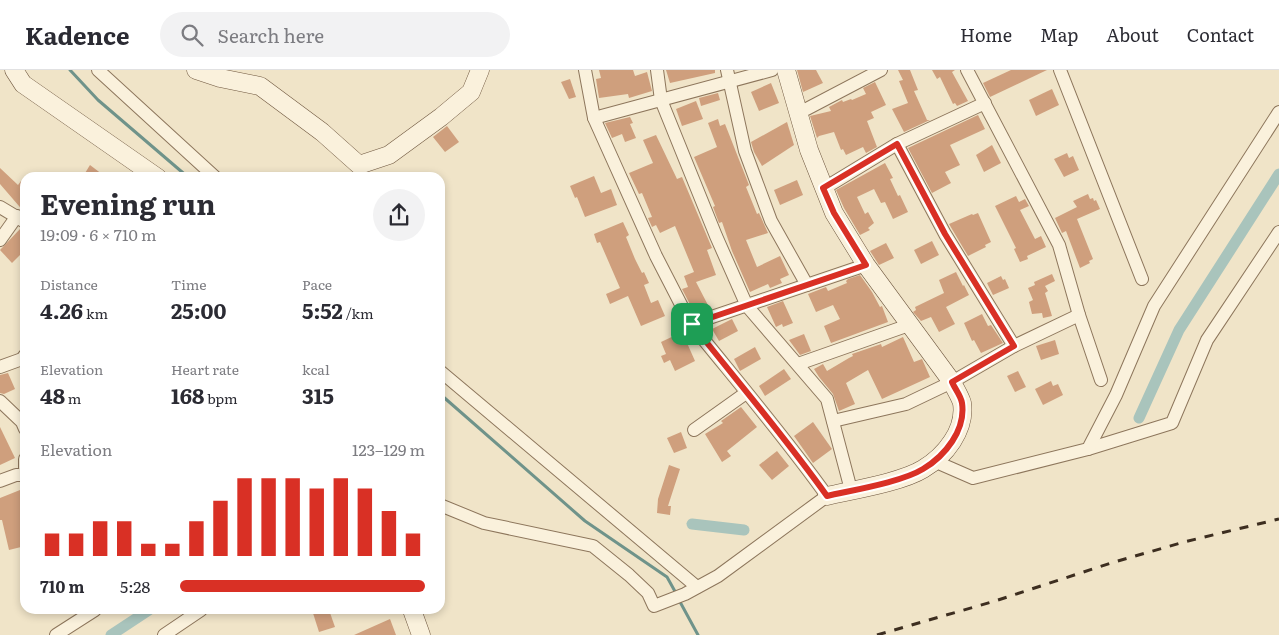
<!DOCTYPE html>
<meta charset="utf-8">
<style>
:root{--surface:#fff;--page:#f2f2f3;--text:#2b2b33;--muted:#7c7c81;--line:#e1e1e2;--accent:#d93025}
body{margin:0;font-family:Literata,serif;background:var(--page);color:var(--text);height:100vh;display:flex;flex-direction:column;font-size:19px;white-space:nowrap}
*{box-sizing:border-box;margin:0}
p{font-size:16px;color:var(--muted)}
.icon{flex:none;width:28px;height:28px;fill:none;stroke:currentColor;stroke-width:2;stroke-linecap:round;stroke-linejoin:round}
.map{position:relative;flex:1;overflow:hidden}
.drawer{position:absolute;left:20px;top:102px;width:425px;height:442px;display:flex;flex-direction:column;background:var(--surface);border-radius:15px;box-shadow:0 2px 8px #0003}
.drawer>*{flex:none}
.pin{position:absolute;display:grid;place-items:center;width:42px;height:42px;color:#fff;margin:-21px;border-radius:10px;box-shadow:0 2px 8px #0006}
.round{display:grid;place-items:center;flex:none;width:52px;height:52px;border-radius:26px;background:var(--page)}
.headline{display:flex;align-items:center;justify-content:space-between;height:85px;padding:0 20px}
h1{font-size:28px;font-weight:700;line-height:38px}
.metrics{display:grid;grid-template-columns:repeat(3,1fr);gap:8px;height:85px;padding:5px 20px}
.metrics div{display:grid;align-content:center}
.metrics b{font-size:21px;font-weight:700}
.metrics small{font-size:14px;font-weight:400}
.metrics p{font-size:14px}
.chart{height:140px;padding:10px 20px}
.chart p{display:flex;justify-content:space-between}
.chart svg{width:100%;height:90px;margin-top:5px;stroke:var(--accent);stroke-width:6}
ul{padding:0 20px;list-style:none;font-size:16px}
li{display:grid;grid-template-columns:80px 60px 1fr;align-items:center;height:38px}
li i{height:12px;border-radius:6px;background:var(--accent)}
header{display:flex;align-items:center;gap:30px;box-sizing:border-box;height:70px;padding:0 25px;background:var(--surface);border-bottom:1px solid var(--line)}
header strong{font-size:24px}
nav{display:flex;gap:28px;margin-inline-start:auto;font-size:18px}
.search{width:350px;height:45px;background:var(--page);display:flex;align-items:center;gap:12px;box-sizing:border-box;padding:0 18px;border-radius:28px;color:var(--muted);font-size:19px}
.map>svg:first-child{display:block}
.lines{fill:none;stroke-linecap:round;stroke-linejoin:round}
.stream{stroke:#6f938a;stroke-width:3}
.canal{stroke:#a9c4bc;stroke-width:11}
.building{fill:#cf9f7d}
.street-casing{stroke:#8d765c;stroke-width:14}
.secondary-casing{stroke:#6f573f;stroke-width:19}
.street{stroke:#faf1dc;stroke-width:12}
.secondary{stroke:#faf1dc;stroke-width:18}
.rail{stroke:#3d2e20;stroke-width:3;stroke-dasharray:9 9;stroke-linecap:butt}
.route-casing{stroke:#fff;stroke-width:10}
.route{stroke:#d93025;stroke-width:6}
</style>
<header>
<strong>Kadence</strong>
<div class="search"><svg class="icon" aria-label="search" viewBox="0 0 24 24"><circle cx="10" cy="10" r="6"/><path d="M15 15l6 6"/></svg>Search here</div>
<nav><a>Home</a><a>Map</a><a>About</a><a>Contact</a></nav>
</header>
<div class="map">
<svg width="1279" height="565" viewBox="0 0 1279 565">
<rect width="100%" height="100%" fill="#f0e4c8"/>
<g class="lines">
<g class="stream">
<path d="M70,0l28,30 91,78"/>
<path d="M440,324l145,127 82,56 10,18"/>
<path d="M679,530l19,35"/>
</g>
<g class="canal">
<path d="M1139,348l40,-88 100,-156"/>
<path d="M692,454l52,6"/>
<path d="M111,565l38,-25"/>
</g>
</g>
<g class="building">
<path d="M599,0h34l2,6 12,-4 5,19 -23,7 -1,-4 -29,4 -3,-19 5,-1z"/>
<path d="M666,0h49v3l-45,10z"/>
<path d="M797,0h19l7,13 -20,9z"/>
<path d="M898,0h12l8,20 -4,1 13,29h3l-26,12 -12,-23 16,-6 -9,-22 4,-1z"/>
<path d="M932,0h23l-3,2 16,29 -11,5 -2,-3 -2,1 -13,-27 -3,2z"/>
<path d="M1011,0h36l-57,27 -7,-14z"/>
<path d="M570,9l6,18 -7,2 -8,-17z"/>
<path d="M875,12l11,23 -15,7 3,6 -7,3 10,26 -11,6 -3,-6 -17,8 -3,-6 -2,1 -7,-18 -15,4 -2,2 -7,-22 21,-5 -2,-4 13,-7 1,2 8,-3 1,1 14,-6 -3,-6z"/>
<path d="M771,13l8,20 -20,8 -8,-19z"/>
<path d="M1052,19l7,16 -23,11 -7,-16z"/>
<path d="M718,23l2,7 -19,6 -2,-8z"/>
<path d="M696,31l7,18 -21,7 -6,-17z"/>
<path d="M978,45l7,14 -35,16 10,20 -15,7 6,11 -19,10 -24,-45z"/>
<path d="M630,47l3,6 -3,1 6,14 -11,4 -3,-8 -10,4 -7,-15z"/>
<path d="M718,49l2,7 5,-2 24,61 -3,2 11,27 2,-1 9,20 -22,7 11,27 23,-11 9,19 -9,4 2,4 -12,5 -2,-4 -18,8 -18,-41 -10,-29 -3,1 -6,-16 2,-1 -21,-49 23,-10 -9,-24z"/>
<path d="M787,52l7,23 -32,21 -8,-14 -3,-10z"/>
<path d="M447,56l12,16 -14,10 -12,-15z"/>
<path d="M656,65l21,44 5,-2 30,71 -5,2 9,25 -20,7 14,27 -15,5 -13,-25 6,-2 -4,-11 10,-4 -19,-46 -15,7 -4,-8 -4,2 -4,-9 4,-1 -10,-24 -3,1 -10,-21 24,-10 -10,-23z"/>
<path d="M992,75l9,18 -17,9 -8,-17z"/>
<path d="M1067,83l2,5 4,-2 6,14 -15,7 -10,-18z"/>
<path d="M885,93l8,15 -3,1 8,17 2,-1 8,17 -15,7 -8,-17 -4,1 -7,-14 -17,8 8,17 3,-2 6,11 -6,5 2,2 -10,5 -16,-27 -8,-18z"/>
<path d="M90,95l17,13h-25z"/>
<path d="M0,98l18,17 3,-4 4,5v27l-25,-29z"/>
<path d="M594,106l7,17 10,-4 6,16 -32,12 -8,-20 -2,1 -5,-12z"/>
<path d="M797,110l6,15 -23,10 -6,-15z"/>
<path d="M1088,124l2,5 3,-1 1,3 2,-1 4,9 -23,10 16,40 -4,2 1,2 -10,5 -14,-37 -4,2 -7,-15 22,-11 -4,-6z"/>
<path d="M1016,126l3,6 6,-3 4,7 -9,4 15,29 6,-3 5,11 -19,9 1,3 -8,3 -6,-13 2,-1 -21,-42z"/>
<path d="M978,143l13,29 -6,3 1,2 -18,9 -19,-32 23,-10 1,1z"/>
<path d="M623,152l6,13 -3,2 9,22 7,14 2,-1 5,11 -5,2 7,18 7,-3 7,16 -24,10 -13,-30 -18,8 -4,-10 14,-6 -20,-46 -3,1 -3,-9z"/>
<path d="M20,159l5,1v20l-13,13 -12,-13z"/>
<path d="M932,171l7,14 -18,9 -7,-14z"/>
<path d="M886,173l8,15 -15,7 -9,-14z"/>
<path d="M956,202l7,14 1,-1 5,10 -23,12 9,17 -16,8 -8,-15 -10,4 -8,-9 3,-2 -1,-3 29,-14 -5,-13z"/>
<path d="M1052,204l3,7 -10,5 3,5 -3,2 7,23 -9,2 -1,-5 -10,1 -3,-12 4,-2 -5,-12 7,-3 -1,-3z"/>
<path d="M860,205l12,17 8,15 2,-1 6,16 -57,21 -7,-17 16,-7 -7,-14 -17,7 -8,-18 18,-7 2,4 19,-8 -1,-2 2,-2z"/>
<path d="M1001,206l2,4 2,-1 4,9 -16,7 -6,-12z"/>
<path d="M783,231l10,22 -10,4 -1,-3 -6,3 -9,-20z"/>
<path d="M982,244l6,12 3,-1 12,18 -22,10 -7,-13 -2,1 -8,-18z"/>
<path d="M732,249l6,12 -19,10 -7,-12z"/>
<path d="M678,264l5,11 4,-2 8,18 -20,10 -5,-11 -6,3 -3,-7 5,-2 -5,-12z"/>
<path d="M804,264l7,17 -11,4 -11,-15z"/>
<path d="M903,267l11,25 8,-3 8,18 -48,22 -14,-29 -22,13 9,21 -16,7 -6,-17 -14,-17 -5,-8 9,-5 4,7 22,-13 4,-2 -1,-2 29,-10 1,3z"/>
<path d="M1055,270l4,14 -18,6 -5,-14z"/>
<path d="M755,277l6,12 -21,12 -6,-12z"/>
<path d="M784,299l7,10 -26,17 -6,-10z"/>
<path d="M1018,301l8,16 -11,5 -8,-16z"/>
<path d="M8,303l7,16 -11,5 -4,-1v-18z"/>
<path d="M1051,311l2,5 5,-2 5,11 -20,10 -8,-16z"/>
<path d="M741,337l16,20 -30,24 4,5 -9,6 -17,-28 18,-11 -2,-2z"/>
<path d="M813,352l19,27 -19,14 -19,-27z"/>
<path d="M0,357l15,31 -15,7z"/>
<path d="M681,362l6,16 -13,5 -7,-15z"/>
<path d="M777,381l12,15 -17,14 -13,-15z"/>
<path d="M669,395l11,4 -12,37h3l-1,9 -13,-2 1,-14z"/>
<path d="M25,418v58l-16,4 -7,-30h-2v-22z"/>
<path d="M312,540h17l6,17 -16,5z"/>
<path d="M390,549l6,16h-42z"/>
</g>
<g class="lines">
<defs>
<g id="street">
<path d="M98,0l118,108"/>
<path d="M585,0l9,48 62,138 35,68 175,-59"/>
<path d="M657,0l4,30 55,136 31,70 80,93 24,91"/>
<path d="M727,0l18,81 26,70 36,64"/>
<path d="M967,0l92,175 20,70 22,65"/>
<path d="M1060,0l82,209"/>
<path d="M799,43l82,-43"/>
<path d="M594,48l178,-48"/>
<path d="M897,74l48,90 69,112"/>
<path d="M823,119l74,-45 88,-41"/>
<path d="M0,137l25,15"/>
<path d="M0,170l17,-24"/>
<path d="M798,294l111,-39"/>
<path d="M0,297l22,-8 3,-4"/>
<path d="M440,301l257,216"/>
<path d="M0,331l22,21 3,7"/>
<path d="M833,351l73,-17 46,-22 62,-36 65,-31"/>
<path d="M694,360l52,-37"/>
<path d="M1088,379l84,-26 35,-83 72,-108"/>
<path d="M25,389v9"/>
<path d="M934,391l39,17 115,-29 28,-54 38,-89 125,-194"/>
<path d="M0,411l16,-6h9"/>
<path d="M440,435l44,18 109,23 36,29 19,18 6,13 31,-12 33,-18 109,-80c-42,-59 -90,-115 -136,-172"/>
<path d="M56,565l39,-25"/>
<path d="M164,565l37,-25"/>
</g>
<g id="secondary">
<path d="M14,0l9,14 135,94"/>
<path d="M196,0l24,8 40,8 62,46 37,33 30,-10 52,-38 30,-25 9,-22"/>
<path d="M786,0l23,80 25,63 32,52 86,117c3,7 8,14 10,21 4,27 -17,53 -39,66 -21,13 -70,21 -96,27"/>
<path d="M412,540l9,25"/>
</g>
</defs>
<use href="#street" class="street-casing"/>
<use href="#secondary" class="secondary-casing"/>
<use href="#street" class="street"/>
<use href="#secondary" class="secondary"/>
<path class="rail" d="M877,565l118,-34 116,-38 73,-21 95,-23"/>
</g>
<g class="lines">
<defs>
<path id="route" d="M897,74l48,90 69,112 -62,36c3,7 9,14 10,21 4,27 -17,53 -39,66 -21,13 -70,21 -96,27 -42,-59 -90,-115 -135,-172l174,-59 -32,-52 -11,-25z"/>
</defs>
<use href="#route" class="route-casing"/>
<use href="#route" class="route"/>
</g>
</svg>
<div class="pin" style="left:692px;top:254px;background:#1e9e55"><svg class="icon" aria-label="arrive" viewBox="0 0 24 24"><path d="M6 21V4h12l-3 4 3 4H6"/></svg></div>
<section class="drawer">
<div class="headline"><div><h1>Evening run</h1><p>19:09 · 6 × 710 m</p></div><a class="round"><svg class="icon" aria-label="share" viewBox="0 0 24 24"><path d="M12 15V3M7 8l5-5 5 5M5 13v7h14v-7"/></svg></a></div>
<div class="metrics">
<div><p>Distance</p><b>4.26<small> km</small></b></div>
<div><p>Time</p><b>25:00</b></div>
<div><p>Pace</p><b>5:52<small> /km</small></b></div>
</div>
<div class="metrics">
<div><p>Elevation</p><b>48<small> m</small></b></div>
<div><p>Heart rate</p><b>168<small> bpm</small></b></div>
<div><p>kcal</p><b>315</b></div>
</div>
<div class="chart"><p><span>Elevation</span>123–129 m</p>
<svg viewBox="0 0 160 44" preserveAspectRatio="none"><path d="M5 44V33M15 44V33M25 44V27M35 44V27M45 44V38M55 44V38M65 44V27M75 44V17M85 44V6M95 44V6M105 44V6M115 44V11M125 44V6M135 44V11M145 44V22M155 44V33"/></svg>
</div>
<ul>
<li><b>710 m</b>5:28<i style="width:100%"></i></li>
</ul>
</section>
</div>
